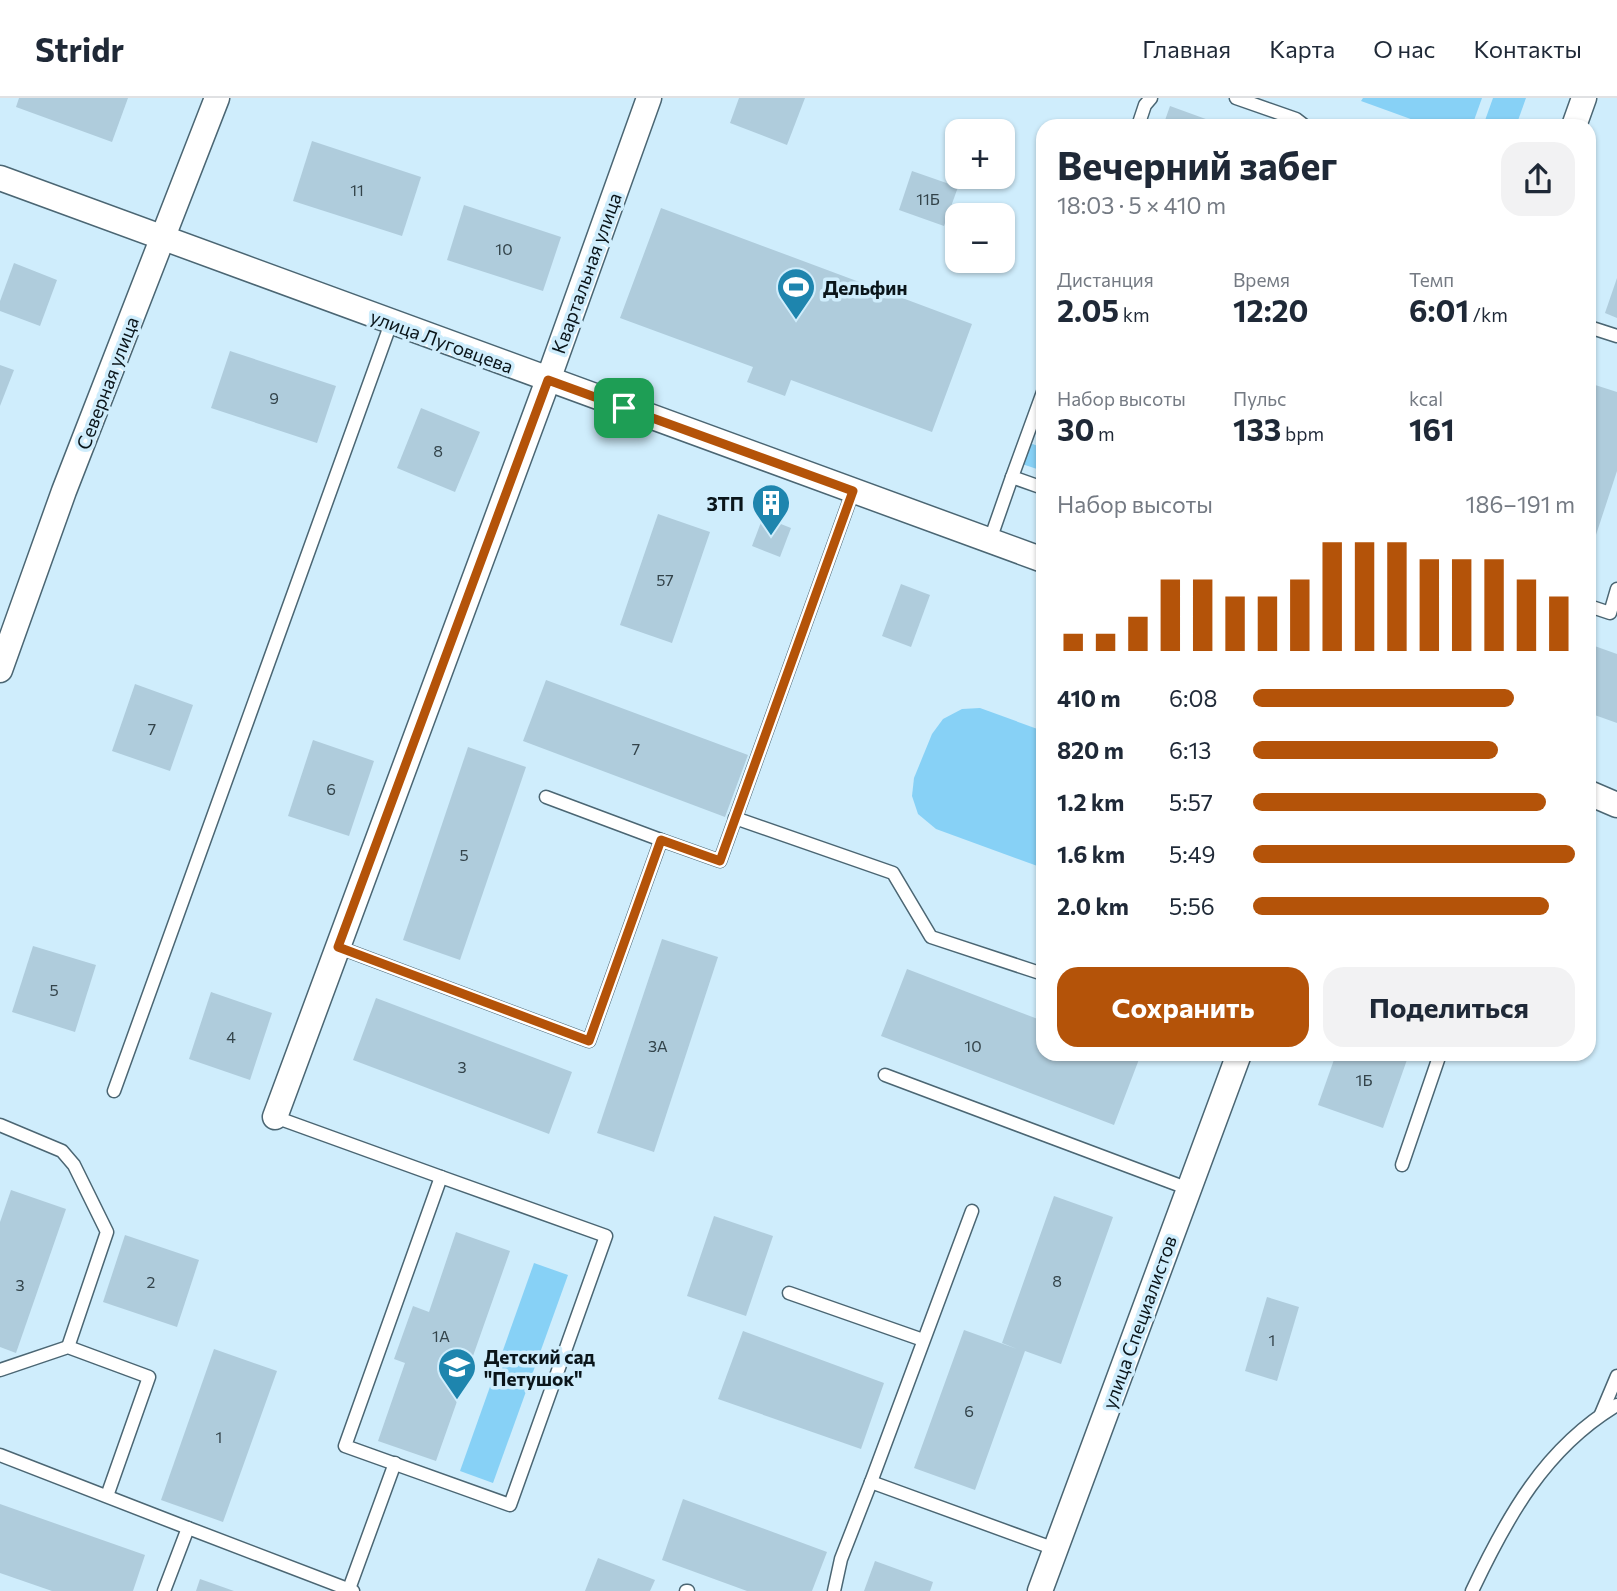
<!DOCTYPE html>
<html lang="ru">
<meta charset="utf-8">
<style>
:root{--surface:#fff;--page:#f2f2f3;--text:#1f2937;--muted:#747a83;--line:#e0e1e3;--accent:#b45309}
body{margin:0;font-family:Commissioner,sans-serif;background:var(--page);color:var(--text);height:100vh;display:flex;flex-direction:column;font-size:26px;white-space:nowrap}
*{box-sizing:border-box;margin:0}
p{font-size:23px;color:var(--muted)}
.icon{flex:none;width:38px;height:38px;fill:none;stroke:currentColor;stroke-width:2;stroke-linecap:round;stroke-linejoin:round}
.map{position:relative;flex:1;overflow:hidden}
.sheet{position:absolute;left:1036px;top:21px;width:560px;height:942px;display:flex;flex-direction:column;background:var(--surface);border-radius:21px;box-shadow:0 2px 5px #0004}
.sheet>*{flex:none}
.tools{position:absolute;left:945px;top:21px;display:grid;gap:14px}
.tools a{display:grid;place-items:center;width:70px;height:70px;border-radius:14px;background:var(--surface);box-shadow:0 2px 5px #0004;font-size:35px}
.pin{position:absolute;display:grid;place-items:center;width:60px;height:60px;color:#fff;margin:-30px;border-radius:14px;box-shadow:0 4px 10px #0006}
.round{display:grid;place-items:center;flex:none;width:74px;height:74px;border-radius:21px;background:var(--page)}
.summary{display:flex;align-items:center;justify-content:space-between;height:119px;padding:0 21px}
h1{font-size:38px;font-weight:700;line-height:52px}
.metrics{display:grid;grid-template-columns:repeat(3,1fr);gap:10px;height:119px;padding:7px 21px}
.metrics div{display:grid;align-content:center}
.metrics b{font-size:30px;font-weight:700}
.metrics small{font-size:19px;font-weight:400}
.metrics p{font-size:19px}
.chart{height:196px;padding:14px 21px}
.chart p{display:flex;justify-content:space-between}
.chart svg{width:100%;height:126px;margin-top:7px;stroke:var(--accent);stroke-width:6}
.primary-button{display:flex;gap:14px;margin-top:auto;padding:14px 21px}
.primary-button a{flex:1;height:80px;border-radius:21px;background:var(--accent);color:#fff;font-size:28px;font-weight:700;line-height:80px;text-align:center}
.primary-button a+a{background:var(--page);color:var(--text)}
ul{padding:0 21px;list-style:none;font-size:23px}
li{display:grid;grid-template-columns:112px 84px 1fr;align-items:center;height:52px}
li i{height:18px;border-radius:9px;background:var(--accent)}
header{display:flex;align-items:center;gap:42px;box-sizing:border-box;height:98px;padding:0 35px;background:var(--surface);border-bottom:2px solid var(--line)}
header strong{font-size:33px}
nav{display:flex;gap:38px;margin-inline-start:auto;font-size:24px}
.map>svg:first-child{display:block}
.green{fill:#87d1f6}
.building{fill:#afccdc}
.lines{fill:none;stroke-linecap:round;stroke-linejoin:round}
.service-casing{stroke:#4b6673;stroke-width:15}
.minor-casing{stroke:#4b6673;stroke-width:27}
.service{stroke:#fff;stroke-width:12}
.minor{stroke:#fff;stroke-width:24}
.route-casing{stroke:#fff;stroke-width:14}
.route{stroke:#b45309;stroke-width:9}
.labels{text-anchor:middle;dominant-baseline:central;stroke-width:7;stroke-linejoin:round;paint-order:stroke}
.number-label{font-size:16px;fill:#33434a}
.street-label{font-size:19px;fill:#0a151a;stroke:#cfedfc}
.poi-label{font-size:19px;font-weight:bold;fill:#0a151a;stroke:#cfedfc;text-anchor:start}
</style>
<header>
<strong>Stridr</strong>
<nav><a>Главная</a><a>Карта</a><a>О нас</a><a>Контакты</a></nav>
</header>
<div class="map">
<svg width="1617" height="1493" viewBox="0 0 1617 1493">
<rect width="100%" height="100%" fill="#cfedfc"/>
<g class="green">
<path d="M1363,0h119l-10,28h-42l-69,-25z"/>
<path d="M1493,0h33l-10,28h-33z"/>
<path d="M1030,345l13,5v23l-21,-7z"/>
<path d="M980,610l63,23v137l-107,-39 -18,-15 -6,-18 2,-18 18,-44 11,-15 19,-10z"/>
<path d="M534,1165l34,12 -75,208 -33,-12z"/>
</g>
<g class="building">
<path d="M19,0h109l-16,44 -96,-35z"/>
<path d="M739,0h66l-18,47 -57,-22z"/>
<path d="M1170,8l55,20h-62z"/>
<path d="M312,43l109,36 -19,59 -109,-35z"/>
<path d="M912,73l46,16 -14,39 -45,-16z"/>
<path d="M464,107l97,32 -18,54 -96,-31z"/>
<path d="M661,110l311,116 -40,108 -141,-52 -6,16 -38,-14 6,-15 -133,-49z"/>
<path d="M14,165l43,17 -17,46 -40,-15v-10z"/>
<path d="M1617,180v40l-12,-5z"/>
<path d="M230,253l106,35 -19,57 -106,-35z"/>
<path d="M0,267l14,5 -14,36z"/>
<path d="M1589,285l28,9v79l-24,73 -4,-1z"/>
<path d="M421,310l59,24 -25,60 -58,-24z"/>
<path d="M658,416l52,18 -38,111 -52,-18z"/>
<path d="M763,419l28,11 -11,29 -28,-11z"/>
<path d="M901,486l29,11 -19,52 -29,-11z"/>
<path d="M1589,546l28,10v69l-28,-10z"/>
<path d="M546,582l202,75 -23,62 -202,-76z"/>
<path d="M135,586l58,21 -23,66 -58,-20z"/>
<path d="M313,642l61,21 -25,75 -61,-20z"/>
<path d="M468,649l58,20 -66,193 -57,-20z"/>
<path d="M662,841l56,18 -64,195 -57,-19z"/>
<path d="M33,848l63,19 -21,67 -63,-20z"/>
<path d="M907,871l136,52v33h98l-27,71 -233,-89z"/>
<path d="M211,894l61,21 -22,67 -61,-21z"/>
<path d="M376,900l196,74 -23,62 -196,-74z"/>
<path d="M1336,956h73l-26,74 -65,-23z"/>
<path d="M11,1092l55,19 -50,144 -16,-6v-125z"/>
<path d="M1054,1098l59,21 -52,147 -36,-13 -50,139 -61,-22 50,-138 53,19 -15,-6z"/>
<path d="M714,1118l59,20 -27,80 -59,-20z"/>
<path d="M456,1134l54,19 -74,210 -58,-20 27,-78 -11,-4 19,-53 16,6z"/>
<path d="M125,1137l74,25 -22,67 -74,-25z"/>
<path d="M1267,1199l32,10 -22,74 -32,-10z"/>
<path d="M743,1233l141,52 -23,66 -143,-50z"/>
<path d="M214,1251l63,22 -54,151 -62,-22z"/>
<path d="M683,1401l144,53 -15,39h-65l-85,-31z"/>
<path d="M0,1406l145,51 -12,36h-81l-52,-18z"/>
<path d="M598,1460l57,22 -5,11h-65z"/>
<path d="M875,1463l58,21 -3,9h-66z"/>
<path d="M200,1481l34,12h-38z"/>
</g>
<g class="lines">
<defs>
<g id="service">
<path d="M1236,0l60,21 9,7"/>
<path d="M1138,28l7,-21 6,-7"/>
<path d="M1589,229l28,9"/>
<path d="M1043,294l-31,85 31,11"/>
<path d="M990,442l22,-63"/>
<path d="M1589,508l21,7 7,-24"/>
<path d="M546,699l115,43"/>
<path d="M735,720l158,55 38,64 112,37"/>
<path d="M338,849l251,94 72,-201 59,21 133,-370"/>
<path d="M885,977l304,114"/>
<path d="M114,993l277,-768"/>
<path d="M275,1019l166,60"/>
<path d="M0,1027l62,26 12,14 33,67 -39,115"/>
<path d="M1402,1067l38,-111"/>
<path d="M441,1079l165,59 -96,269 -165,-59z"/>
<path d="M789,1195l134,47"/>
<path d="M0,1272l68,-23 81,30 -42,119"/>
<path d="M1601,1316l16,-38"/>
<path d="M0,1357l188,73"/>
<path d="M871,1384l101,-271"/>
<path d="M349,1491l46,-126"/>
<path d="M164,1493l24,-63 165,63"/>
<path d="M686,1493h2"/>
<path d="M834,1493l7,-32 30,-77 184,67"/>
<path d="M1472,1493c35,-74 73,-143 145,-186"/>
</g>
<g id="minor">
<path d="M1574,28l10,-28"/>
<path d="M0,80l1043,382"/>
<path d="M0,572l64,-179 153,-393"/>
<path d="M1589,695l28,12"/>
<path d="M275,1019l273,-737 101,-282"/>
<path d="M1040,1493l199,-537"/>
</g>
</defs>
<use href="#service" class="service-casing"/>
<use href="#minor" class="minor-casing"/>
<use href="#service" class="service"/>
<use href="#minor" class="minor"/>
</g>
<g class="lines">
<defs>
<path id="route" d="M548,282l305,111 -133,370 -59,-21 -72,201 -251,-94z"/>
</defs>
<use href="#route" class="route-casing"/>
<use href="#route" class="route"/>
</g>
<defs>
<symbol id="stadium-pin" viewBox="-11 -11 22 30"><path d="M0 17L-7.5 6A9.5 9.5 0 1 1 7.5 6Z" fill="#1e85ae" stroke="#cfedfc"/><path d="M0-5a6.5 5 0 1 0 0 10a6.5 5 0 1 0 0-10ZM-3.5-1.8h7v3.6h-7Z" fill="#fff"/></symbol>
<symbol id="building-pin" viewBox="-11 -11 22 30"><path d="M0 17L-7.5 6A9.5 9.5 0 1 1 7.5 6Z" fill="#1e85ae" stroke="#cfedfc"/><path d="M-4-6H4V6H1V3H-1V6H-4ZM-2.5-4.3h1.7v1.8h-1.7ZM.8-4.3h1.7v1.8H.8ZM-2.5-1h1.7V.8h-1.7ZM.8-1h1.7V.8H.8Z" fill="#fff"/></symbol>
<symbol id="school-pin" viewBox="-11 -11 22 30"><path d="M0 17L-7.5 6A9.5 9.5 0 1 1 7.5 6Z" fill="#1e85ae" stroke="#cfedfc"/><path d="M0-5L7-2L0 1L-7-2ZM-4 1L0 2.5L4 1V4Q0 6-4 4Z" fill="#fff"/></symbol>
</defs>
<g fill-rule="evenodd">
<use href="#stadium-pin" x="774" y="167" width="44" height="60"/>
<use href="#building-pin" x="749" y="383" width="44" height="60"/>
<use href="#school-pin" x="435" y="1247" width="44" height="60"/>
</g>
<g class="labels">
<g class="number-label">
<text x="357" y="91">11</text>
<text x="928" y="100">11Б</text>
<text x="504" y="150">10</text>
<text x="274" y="299">9</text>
<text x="438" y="352">8</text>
<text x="665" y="481">57</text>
<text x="152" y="630">7</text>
<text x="636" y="650">7</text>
<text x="331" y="690">6</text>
<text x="464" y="756">5</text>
<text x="54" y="891">5</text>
<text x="231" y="938">4</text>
<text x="658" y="947">3А</text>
<text x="973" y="947">10</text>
<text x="462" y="968">3</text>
<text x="1364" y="981">1Б</text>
<text x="1057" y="1182">8</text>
<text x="151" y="1183">2</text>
<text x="20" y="1186">3</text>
<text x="441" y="1237">1А</text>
<text x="1272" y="1241">1</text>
<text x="969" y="1312">6</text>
<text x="219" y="1338">1</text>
</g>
<g class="street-label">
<text transform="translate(586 175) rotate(-70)">Квартальная улица</text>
<text transform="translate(442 243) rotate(20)">улица Луговцева</text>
<text transform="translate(107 285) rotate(-69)">Северная улица</text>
<text transform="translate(1139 1224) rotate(-70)">улица Специалистов</text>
</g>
<g class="poi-label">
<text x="823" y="189">Дельфин</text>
<text x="744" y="405" text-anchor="end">ЗТП</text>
<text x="484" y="1258">Детский сад<tspan x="484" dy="22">"Петушок"</tspan></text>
</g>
</g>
</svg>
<div class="tools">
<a>+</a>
<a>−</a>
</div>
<div class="pin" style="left:624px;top:310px;background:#1e9e55"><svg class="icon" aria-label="arrive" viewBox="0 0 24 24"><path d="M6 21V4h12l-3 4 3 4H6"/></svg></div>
<section class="sheet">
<div class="summary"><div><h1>Вечерний забег</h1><p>18:03 · 5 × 410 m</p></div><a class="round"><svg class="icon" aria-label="share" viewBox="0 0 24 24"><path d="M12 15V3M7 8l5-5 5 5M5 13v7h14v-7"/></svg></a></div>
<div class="metrics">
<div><p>Дистанция</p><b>2.05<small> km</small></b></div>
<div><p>Время</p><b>12:20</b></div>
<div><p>Темп</p><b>6:01<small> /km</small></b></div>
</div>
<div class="metrics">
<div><p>Набор высоты</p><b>30<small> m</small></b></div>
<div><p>Пульс</p><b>133<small> bpm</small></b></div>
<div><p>kcal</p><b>161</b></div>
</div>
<div class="chart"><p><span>Набор высоты</span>186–191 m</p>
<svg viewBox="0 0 160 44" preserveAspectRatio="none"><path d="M5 44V38M15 44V38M25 44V32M35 44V19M45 44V19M55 44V25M65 44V25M75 44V19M85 44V6M95 44V6M105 44V6M115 44V12M125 44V12M135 44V12M145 44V19M155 44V25"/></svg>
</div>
<ul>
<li><b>410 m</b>6:08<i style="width:81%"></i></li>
<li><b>820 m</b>6:13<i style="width:76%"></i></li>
<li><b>1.2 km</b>5:57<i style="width:91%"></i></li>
<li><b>1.6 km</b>5:49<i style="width:100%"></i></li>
<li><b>2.0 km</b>5:56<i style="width:92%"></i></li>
</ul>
<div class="primary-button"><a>Сохранить</a><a>Поделиться</a></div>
</section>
</div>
